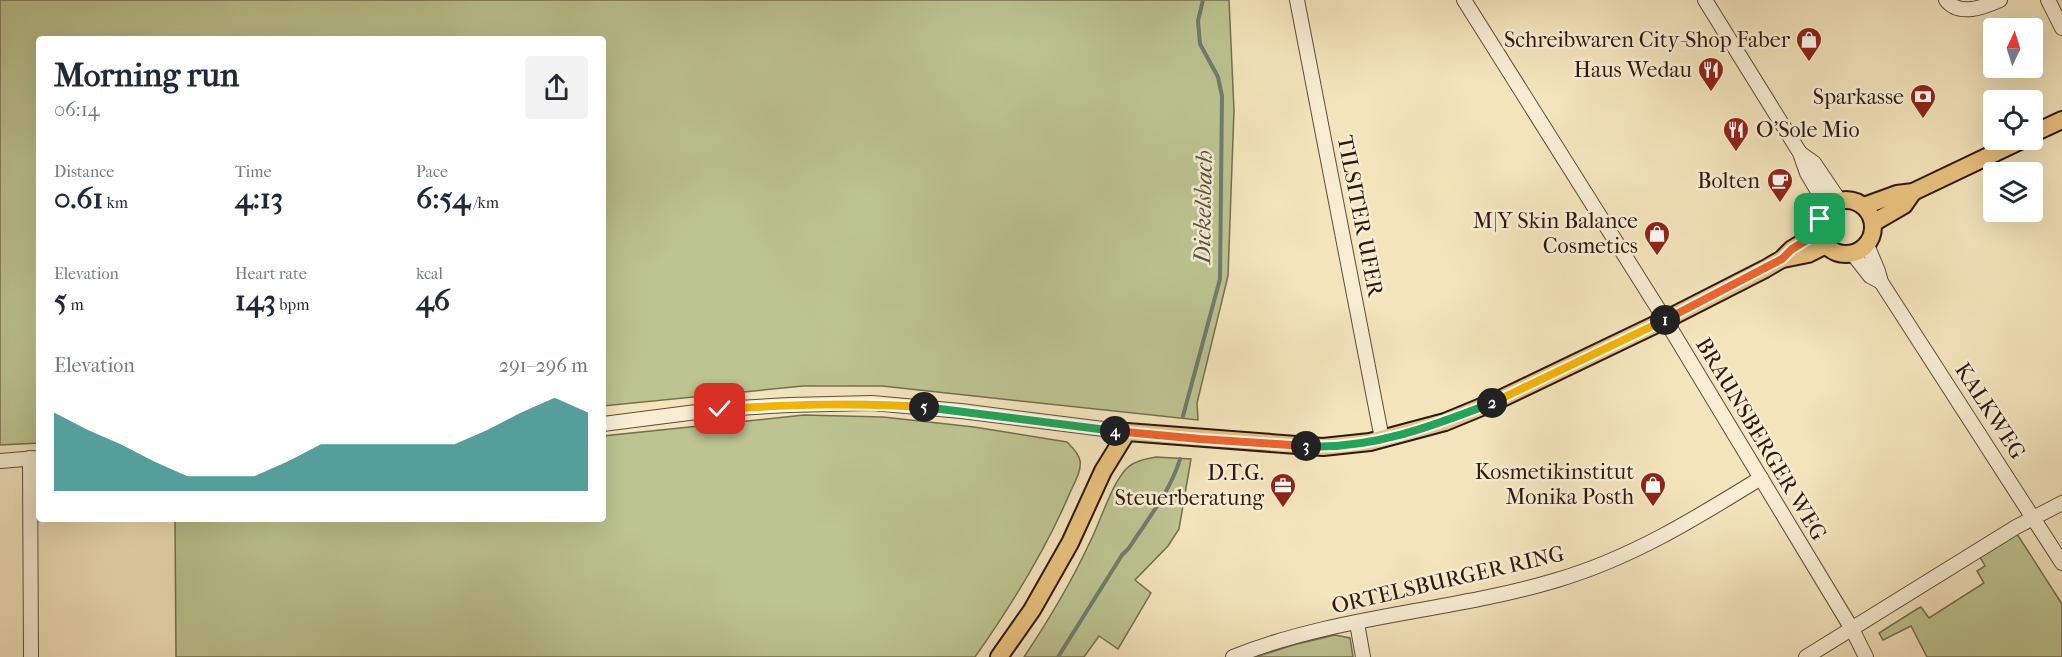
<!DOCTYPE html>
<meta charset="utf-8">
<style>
:root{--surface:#fff;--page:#f2f2f3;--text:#1f2937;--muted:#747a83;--accent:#0f766e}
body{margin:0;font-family:"IM FELL French Canon",serif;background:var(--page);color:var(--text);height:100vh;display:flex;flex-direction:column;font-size:22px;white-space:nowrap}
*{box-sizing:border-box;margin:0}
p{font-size:20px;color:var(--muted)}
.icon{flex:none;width:33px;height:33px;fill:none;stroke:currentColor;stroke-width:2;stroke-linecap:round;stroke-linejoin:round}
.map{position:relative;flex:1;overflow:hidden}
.drawer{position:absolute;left:36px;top:36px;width:570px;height:486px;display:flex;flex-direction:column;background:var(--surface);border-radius:6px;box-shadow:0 6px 24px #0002}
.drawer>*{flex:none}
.needle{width:39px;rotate:4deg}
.buttons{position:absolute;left:1983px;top:18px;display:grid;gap:12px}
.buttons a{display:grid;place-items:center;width:60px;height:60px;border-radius:6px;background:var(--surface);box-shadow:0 6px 24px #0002;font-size:30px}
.pin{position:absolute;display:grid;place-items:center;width:51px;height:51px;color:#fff;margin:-26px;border-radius:12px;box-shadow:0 3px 9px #0006}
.km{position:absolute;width:30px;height:30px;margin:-15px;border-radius:50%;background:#222;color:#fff;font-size:16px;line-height:30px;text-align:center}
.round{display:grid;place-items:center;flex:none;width:63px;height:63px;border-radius:6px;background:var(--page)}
.summary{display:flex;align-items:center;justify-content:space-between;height:102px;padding:0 18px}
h1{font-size:33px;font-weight:700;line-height:45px}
.stats{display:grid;grid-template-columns:repeat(3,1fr);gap:9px;height:102px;padding:6px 18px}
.stats div{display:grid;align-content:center}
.stats b{font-size:30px;font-weight:700}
.stats small{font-size:16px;font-weight:400}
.stats p{font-size:16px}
.chart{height:168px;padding:12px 18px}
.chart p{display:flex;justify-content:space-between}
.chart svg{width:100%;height:108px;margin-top:6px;fill:var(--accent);opacity:.7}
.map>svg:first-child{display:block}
.green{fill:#bcc490;stroke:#756e4f;stroke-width:1.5}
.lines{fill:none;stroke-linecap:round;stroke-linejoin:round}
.stream{stroke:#6f7c70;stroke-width:4}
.minor-casing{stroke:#5f4c39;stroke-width:16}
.major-casing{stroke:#2e190e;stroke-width:20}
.minor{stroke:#f7edd3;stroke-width:14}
.major{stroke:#eac27e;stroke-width:16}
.split-1-casing{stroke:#fff;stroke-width:12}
.split-2-casing{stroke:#fff;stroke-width:12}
.split-3-casing{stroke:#fff;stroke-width:12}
.split-4-casing{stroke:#fff;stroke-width:12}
.split-5-casing{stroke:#fff;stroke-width:12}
.split-6-casing{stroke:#fff;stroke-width:12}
.split-1{stroke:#f0652b;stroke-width:8}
.split-2{stroke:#f5b400;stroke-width:8}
.split-3{stroke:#22a559;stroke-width:8}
.split-4{stroke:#f0652b;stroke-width:8}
.split-5{stroke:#22a559;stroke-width:8}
.split-6{stroke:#f5b400;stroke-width:8}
.labels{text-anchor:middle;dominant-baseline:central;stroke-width:5;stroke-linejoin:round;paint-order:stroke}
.poi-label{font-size:22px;fill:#2e190e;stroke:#f7edd3;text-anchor:end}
.street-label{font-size:22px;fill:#2e190e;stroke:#f7edd3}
.water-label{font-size:24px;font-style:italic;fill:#545347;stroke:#f7edd3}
</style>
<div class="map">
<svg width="2062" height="657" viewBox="0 0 2062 657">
<rect width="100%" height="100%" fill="#f3e4bb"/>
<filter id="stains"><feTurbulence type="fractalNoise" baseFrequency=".00333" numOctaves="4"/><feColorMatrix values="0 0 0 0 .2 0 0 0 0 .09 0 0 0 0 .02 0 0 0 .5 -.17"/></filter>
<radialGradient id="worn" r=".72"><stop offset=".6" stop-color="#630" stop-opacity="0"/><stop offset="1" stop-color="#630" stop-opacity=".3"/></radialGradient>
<g class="green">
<path d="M0,0h1229l5,110 -6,166 -31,127 1,17 -316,-34h-79l-200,20v-367h-564v404l-39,2z"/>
<path d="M804,415l79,2 91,10 93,15c5,5 12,11 13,19 2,10 -7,24 -11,34 -25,58 -58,111 -94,162h-799l-1,-138h428v-83z"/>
<path d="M1156,457l35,2 -12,70 -11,17 -33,34 16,13 -33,56 -19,-13 -15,21h-60c24,-36 47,-74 65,-113 11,-21 22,-59 37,-75 8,-8 19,-10 30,-12z"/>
<path d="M2017,534l45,70v53h-135l-16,-31 -28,14 -4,-7 38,-24 4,-2 8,11 55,-35 -7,-12 8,-5 -5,-9z"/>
<path d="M1335,635l15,3 3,19h-97l37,-12z"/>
</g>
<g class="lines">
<g class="stream">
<path d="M1183,416l37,-137 2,-183 -4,-19 -18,-33 -2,-23 5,-21"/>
<path d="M1058,657l64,-102 7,-7c18,-28 41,-56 51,-89"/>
</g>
<defs>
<g id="minor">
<path d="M1297,0l85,439"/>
<path d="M1464,0l205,326 183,303 14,28"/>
<path d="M1705,0l95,153 7,20 20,34"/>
<path d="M1946,0c13,17 38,7 54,0"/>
<path d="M2048,0l14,28"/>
<path d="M1800,153l14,10 25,37"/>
<path d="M1867,245l11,26 3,11 181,281"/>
<path d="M1852,253l18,23 11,6"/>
<path d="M603,424l117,-15 69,-4 83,-2 89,8 166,21"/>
<path d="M30,458l1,199"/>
<path d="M0,461l37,-3"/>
<path d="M1357,623l6,34"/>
<path d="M1233,657c104,-42 218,-45 324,-77 75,-22 139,-62 204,-102"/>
<path d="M1806,657l210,-130 46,-24"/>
</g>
<g id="major">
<path d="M2032,134l30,-14"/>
<circle cx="1846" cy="227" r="27"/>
<path d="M1864,206l33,-12 16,-2 109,-52"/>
<path d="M1873,223l31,-18 9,-13"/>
<path d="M1783,259l25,-5 18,-9"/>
<path d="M999,657l33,-47 38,-67 33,-72 24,-39 196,15 47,-5 75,-20 51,-21 169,-81 100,-51 17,-10 10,-10 27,-16"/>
</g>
</defs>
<use href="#minor" class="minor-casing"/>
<use href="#major" class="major-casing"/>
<use href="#minor" class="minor"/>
<use href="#major" class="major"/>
</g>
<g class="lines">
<defs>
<path id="split-1" d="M1665,320l117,-61 10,-10 28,-17v-13"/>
<path id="split-2" d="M1492,403l173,-83"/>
<path id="split-3" d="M1306,446c64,4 127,-20 186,-43"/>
<path id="split-4" d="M1115,431l85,8 106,7"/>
<path id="split-5" d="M924,407l191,24"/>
<path id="split-6" d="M720,409c68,-4 136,-7 204,-2"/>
</defs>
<use href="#split-1" class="split-1-casing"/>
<use href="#split-2" class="split-2-casing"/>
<use href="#split-3" class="split-3-casing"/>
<use href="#split-4" class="split-4-casing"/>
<use href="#split-5" class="split-5-casing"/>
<use href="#split-6" class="split-6-casing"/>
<use href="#split-1" class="split-1"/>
<use href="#split-2" class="split-2"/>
<use href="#split-3" class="split-3"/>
<use href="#split-4" class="split-4"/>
<use href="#split-5" class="split-5"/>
<use href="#split-6" class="split-6"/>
</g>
<defs>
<symbol id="shop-pin" viewBox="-11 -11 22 30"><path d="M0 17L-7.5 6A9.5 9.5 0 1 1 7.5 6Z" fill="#8f2418" stroke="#f7edd3"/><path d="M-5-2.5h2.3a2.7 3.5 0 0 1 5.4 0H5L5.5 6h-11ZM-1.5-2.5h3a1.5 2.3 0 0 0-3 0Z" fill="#fff"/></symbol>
<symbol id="restaurant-pin" viewBox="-11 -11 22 30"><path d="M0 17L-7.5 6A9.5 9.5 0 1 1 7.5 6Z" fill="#8f2418" stroke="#f7edd3"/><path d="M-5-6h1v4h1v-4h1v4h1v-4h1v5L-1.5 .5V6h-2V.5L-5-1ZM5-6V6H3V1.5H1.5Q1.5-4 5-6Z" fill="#fff"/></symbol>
<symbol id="bank-pin" viewBox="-11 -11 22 30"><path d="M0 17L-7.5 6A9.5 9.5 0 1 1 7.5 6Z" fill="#8f2418" stroke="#f7edd3"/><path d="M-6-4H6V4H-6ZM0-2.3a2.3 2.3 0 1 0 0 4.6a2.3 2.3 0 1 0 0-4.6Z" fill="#fff"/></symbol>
<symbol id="cafe-pin" viewBox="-11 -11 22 30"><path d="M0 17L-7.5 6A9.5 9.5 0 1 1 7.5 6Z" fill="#8f2418" stroke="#f7edd3"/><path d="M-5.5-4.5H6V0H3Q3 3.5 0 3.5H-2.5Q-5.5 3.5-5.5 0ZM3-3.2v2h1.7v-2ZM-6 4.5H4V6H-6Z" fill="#fff"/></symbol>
<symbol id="office-pin" viewBox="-11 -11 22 30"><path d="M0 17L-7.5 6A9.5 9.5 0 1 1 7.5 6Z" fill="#8f2418" stroke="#f7edd3"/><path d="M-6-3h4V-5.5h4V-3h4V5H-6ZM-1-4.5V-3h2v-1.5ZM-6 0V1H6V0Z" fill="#fff"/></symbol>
</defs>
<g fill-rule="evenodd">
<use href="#shop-pin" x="1794" y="25" width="30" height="40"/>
<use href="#restaurant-pin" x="1696" y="55" width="30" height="40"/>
<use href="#bank-pin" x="1908" y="82" width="30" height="40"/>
<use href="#restaurant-pin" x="1721" y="115" width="30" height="40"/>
<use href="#cafe-pin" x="1765" y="166" width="30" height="40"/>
<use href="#shop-pin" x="1642" y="219" width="30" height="40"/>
<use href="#shop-pin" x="1638" y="470" width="30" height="40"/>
<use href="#office-pin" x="1268" y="471" width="30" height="40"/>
</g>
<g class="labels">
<g class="poi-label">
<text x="1790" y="40">Schreibwaren City-Shop Faber</text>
<text x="1692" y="70">Haus Wedau</text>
<text x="1904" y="97">Sparkasse</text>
<text x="1756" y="130" text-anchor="start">O'Sole Mio</text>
<text x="1760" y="181">Bolten</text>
<text x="1638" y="221">M|Y Skin Balance<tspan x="1638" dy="25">Cosmetics</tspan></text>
<text x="1634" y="472">Kosmetikinstitut<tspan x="1634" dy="25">Monika Posth</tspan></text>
<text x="1264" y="473">D.T.G.<tspan x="1264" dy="25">Steuerberatung</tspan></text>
</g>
<g class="street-label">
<text transform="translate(1360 216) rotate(79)">TILSITER UFER</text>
<text transform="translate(1990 411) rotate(57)">KALKWEG</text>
<text transform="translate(1761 439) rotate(59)">BRAUNSBERGER WEG</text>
<text transform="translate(1448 580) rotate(-13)">ORTELSBURGER RING</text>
</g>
<g class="water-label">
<text transform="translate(1203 207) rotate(-89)">Dickelsbach</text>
</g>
</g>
<rect width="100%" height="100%" filter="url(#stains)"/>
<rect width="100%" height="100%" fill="url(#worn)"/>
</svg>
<div class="buttons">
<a><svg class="needle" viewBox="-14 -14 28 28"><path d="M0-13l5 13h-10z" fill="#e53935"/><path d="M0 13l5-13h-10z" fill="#747a83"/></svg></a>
<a><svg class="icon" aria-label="locate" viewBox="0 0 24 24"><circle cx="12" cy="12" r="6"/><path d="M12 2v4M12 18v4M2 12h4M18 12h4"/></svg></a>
<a><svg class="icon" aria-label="layers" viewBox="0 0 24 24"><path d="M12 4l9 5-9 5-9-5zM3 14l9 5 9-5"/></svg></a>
</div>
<div class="pin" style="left:1820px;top:219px;background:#1e9e55"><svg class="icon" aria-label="arrive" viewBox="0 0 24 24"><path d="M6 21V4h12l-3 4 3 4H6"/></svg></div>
<div class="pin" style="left:720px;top:409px;background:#d93025"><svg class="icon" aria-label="check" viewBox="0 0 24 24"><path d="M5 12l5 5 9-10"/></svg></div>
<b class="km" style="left:1665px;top:320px">1</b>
<b class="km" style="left:1492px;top:403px">2</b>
<b class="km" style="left:1306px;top:446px">3</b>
<b class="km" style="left:1115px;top:431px">4</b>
<b class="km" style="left:924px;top:407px">5</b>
<section class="drawer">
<div class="summary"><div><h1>Morning run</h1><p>06:14</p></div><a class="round"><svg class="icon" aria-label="share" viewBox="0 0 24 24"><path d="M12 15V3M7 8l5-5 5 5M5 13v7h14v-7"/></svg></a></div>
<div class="stats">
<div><p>Distance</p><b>0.61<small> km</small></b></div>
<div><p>Time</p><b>4:13</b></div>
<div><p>Pace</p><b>6:54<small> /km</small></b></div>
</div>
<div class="stats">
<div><p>Elevation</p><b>5<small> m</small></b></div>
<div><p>Heart rate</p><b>143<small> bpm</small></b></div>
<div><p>kcal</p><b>46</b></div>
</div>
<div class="chart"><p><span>Elevation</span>291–296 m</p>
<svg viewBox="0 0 160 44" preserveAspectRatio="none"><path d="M0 44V12L10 19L20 25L30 32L40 38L50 38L60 38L70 32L80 25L90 25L100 25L110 25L120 25L130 19L140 12L150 6L160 12V44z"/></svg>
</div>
</section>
</div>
